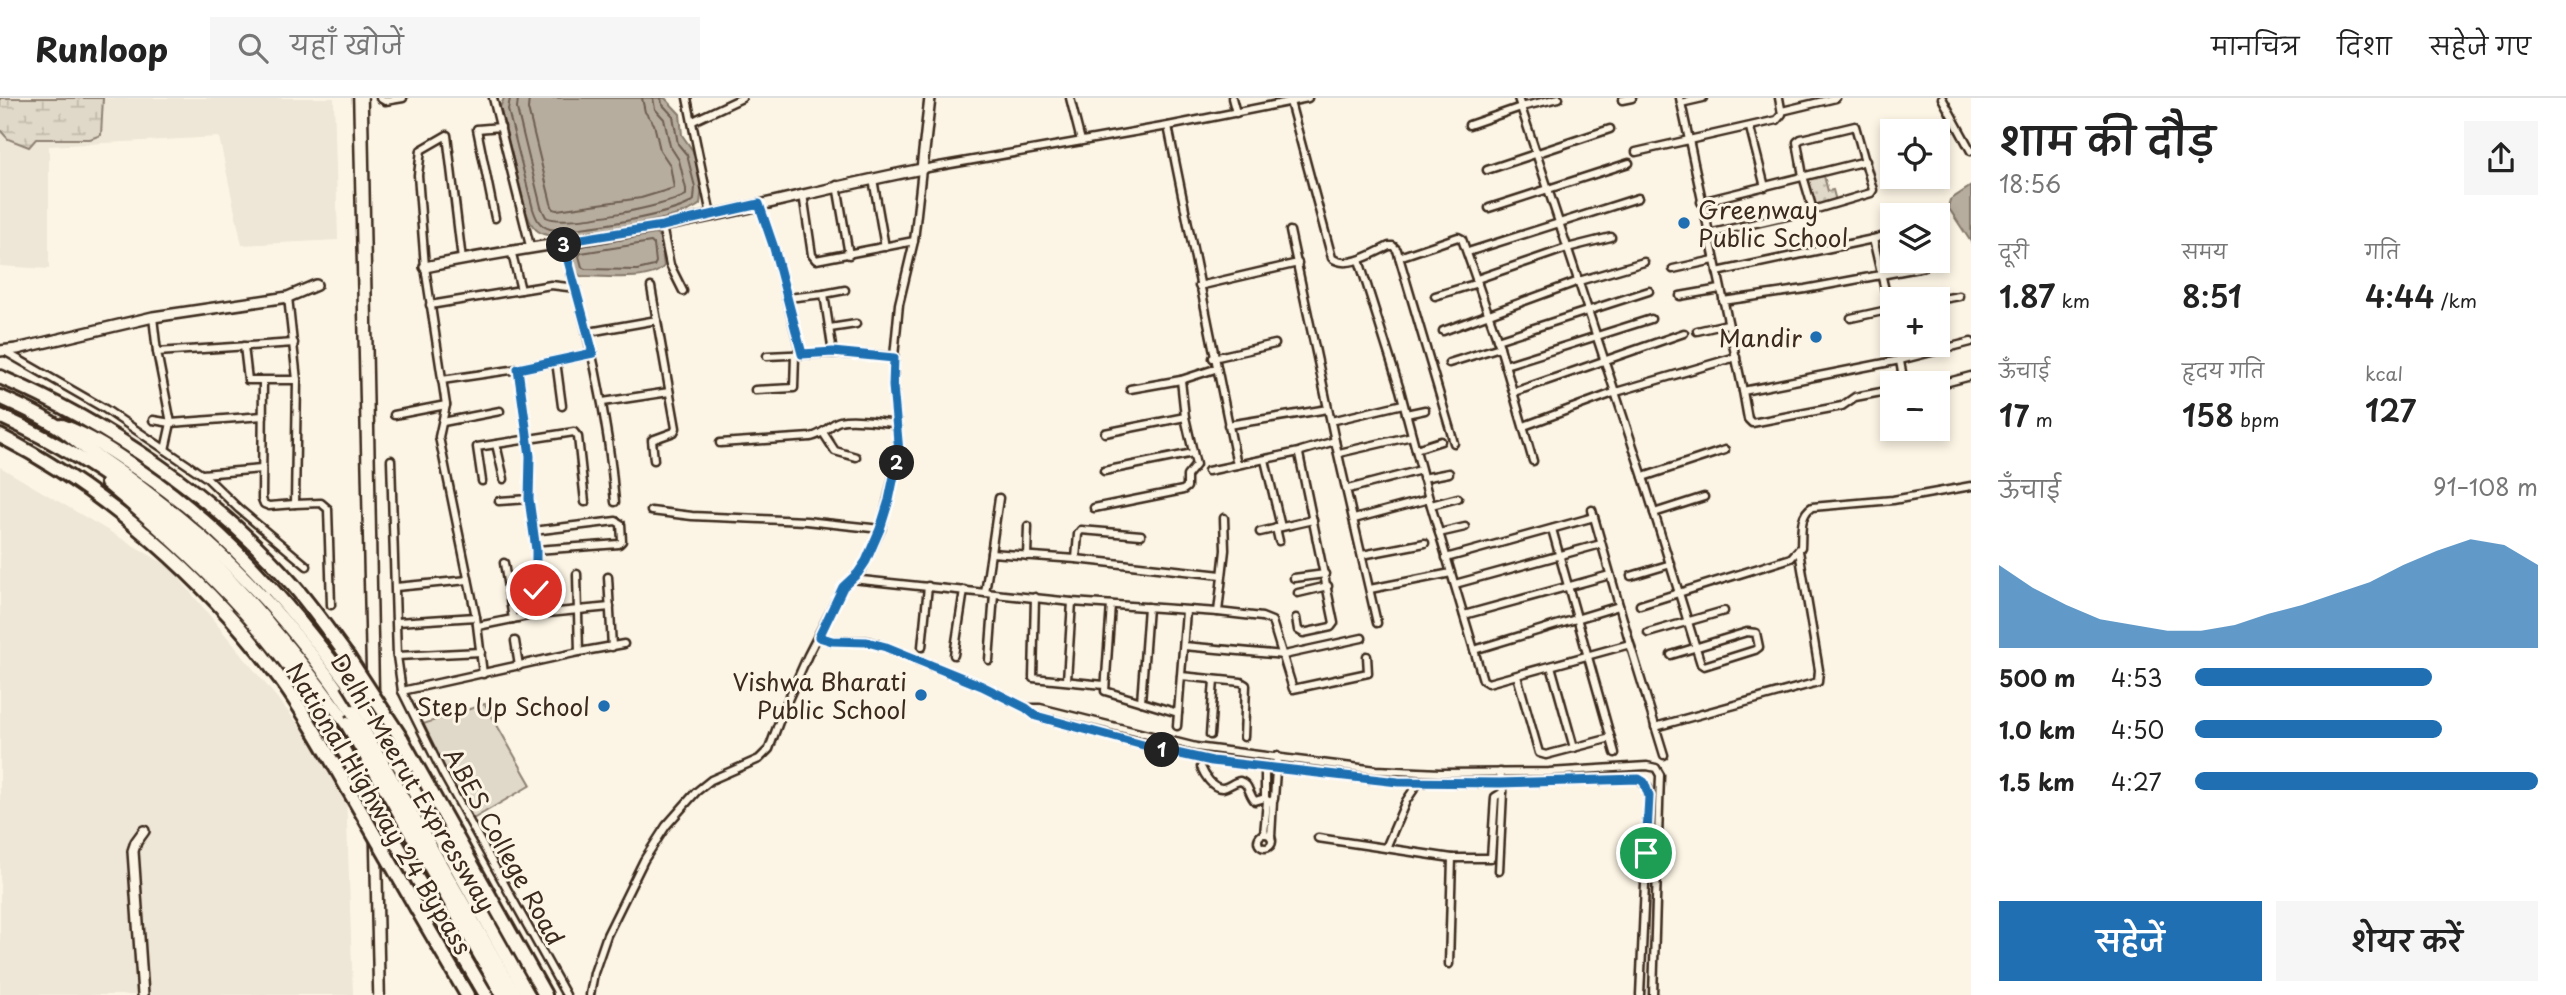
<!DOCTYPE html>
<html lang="hi">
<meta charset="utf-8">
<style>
:root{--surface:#fff;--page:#f6f6f6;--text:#222;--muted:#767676;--line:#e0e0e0;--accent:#1f6fb2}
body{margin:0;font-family:"Playpen Sans","Playpen Sans Deva",sans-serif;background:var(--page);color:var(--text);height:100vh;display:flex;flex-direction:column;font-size:26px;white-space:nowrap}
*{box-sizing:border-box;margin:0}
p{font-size:23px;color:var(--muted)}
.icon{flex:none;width:38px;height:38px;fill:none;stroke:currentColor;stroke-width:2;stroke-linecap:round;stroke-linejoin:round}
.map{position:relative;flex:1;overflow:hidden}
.sheet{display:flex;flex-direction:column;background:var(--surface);width:595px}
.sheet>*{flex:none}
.fabs{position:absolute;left:1880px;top:21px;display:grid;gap:14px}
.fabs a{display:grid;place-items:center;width:70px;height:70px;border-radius:0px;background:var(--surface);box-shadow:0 4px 10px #0003;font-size:35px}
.pin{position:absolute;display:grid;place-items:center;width:60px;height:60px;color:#fff;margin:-30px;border:4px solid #fff;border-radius:50%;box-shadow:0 2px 7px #0007}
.km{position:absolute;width:35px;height:35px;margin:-18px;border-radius:50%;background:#222;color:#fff;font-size:19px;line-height:35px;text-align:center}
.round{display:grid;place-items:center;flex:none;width:74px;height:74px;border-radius:0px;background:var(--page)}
.headline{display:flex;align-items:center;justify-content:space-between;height:119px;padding:0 28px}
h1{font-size:38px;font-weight:600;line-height:52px}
.figures{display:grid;grid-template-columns:repeat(3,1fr);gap:10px;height:119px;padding:7px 28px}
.figures div{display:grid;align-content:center}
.figures b{font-size:30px;font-weight:600}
.figures small{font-size:19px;font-weight:400}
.figures p{font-size:19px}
.chart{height:196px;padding:14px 28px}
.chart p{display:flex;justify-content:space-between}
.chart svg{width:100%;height:126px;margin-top:7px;fill:var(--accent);opacity:.7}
.button{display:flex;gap:14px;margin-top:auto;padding:14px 28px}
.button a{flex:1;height:80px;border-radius:0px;background:var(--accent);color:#fff;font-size:28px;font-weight:600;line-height:80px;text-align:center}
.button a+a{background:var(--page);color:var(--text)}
ul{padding:0 28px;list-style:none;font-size:23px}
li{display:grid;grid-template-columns:112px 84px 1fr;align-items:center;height:52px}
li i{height:18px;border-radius:9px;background:var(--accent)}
header{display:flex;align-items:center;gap:42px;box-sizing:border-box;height:98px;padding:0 35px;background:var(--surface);border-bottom:2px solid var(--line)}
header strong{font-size:33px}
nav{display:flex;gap:38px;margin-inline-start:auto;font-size:24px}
.search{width:490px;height:63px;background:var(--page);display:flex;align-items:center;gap:18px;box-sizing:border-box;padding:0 24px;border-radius:0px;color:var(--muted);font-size:26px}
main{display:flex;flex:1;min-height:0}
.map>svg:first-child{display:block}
.built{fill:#eee6d6}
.grass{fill:url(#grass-dots);stroke:#8e8173;stroke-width:2}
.wetland{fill:url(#wetland-marsh);stroke:#8e8173;stroke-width:2}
.garden{fill:#e0d8c8;stroke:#8e8173;stroke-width:2}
.water{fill:#b7ad9e;stroke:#85796b;stroke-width:2}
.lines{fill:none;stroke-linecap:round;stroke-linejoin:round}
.shore{stroke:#6d5e51;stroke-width:2}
.street-casing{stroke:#3b2a1e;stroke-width:11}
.secondary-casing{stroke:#3b2a1e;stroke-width:14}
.highway-casing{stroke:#3b2a1e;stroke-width:18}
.street{stroke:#fcf5e5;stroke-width:6}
.secondary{stroke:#fcf5e5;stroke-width:9}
.highway{stroke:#fcf5e5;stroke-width:12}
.rail{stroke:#3b2a1e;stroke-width:2.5}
.highway-bridge-casing{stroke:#3b2a1e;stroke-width:18;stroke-linecap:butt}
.highway-bridge{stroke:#fcf5e5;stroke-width:12}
.route-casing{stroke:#fff;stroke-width:14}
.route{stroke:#1f6fb2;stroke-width:9}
.poi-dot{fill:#1f6fb2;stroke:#fcf5e5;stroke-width:2.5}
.labels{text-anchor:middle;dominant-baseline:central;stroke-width:6;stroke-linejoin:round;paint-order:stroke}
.poi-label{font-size:24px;fill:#3b2a1e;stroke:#fcf5e5;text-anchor:end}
.street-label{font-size:24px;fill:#3b2a1e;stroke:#fcf5e5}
</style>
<header>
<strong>Runloop</strong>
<div class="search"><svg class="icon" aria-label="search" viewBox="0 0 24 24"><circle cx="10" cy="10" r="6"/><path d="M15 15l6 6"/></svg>यहाँ खोजें</div>
<nav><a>मानचित्र</a><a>दिशा</a><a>सहेजे गए</a></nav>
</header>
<main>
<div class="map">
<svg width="1971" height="897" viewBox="0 0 1971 897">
<defs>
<pattern id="grass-dots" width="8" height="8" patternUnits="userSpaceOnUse" patternTransform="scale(1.75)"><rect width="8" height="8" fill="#e0d8c8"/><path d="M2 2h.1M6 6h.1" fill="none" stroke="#c1baab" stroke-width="1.8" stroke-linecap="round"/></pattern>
<pattern id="wetland-marsh" width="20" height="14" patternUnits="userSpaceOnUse" patternTransform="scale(1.75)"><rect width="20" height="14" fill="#e0d8c8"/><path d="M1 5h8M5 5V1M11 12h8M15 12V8" fill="none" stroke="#c1baab"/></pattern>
</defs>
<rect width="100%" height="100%" fill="#fcf5e5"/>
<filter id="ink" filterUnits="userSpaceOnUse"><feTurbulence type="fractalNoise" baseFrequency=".0143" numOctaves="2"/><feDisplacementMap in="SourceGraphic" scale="14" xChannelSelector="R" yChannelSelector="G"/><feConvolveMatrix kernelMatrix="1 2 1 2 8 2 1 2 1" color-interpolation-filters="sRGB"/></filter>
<g filter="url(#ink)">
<g class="built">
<path d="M0,0h334l4,142 -96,5 -23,-108 -170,9v123l-49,-3z"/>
<path d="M0,369l170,100 134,164 42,61 7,203h-353z"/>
</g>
<path class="grass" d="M1824,78l4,15 5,-1 3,11 -22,7 -8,-29z"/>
<path class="wetland" d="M0,0h103l-2,37 -11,4h-54l-7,8 -21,-8 -8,-9z"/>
<path class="garden" d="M485,606l46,81 -58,34 -48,-83 2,-2 -4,-10z"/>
<g class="water">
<path d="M504,0h161l15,16 2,21 11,16 9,35 -2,18c-17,16 -138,40 -159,29 -9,-5 -12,-13 -15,-22l-26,-104z"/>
<path d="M1971,88v56l-23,-35 2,-7z"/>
<path d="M655,136l5,3 4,29c-13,17 -63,10 -84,10l-5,-6 -5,-18 3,-5z"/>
</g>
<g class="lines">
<g class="shore">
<path d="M510,0l-2,12 25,99c3,9 6,17 17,20 20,4 130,-15 144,-29l1,-13 -8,-32 -9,-11 -5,-28 -11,-12 -1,-6"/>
<path d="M518,0l-1,11 24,98 5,10c18,10 121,-11 140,-22v-6l-7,-29 -9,-14 -6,-27 -9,-10 -2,-11"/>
<path d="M529,0l-1,11 23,94 2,6 4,1 84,-12 33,-10 -4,-23 -10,-15 -6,-26 -9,-12 -3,-14"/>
<path d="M651,144l3,3 2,17 -2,4 -17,4 -52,-1 -3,-2 -3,-11 2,-3z"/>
</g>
<defs>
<g id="street">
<path d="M380,0l5,3 18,-3"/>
<path d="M493,0l37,148"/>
<path d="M687,0l24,117"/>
<path d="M1070,0l11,43"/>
<path d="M1232,0l4,15"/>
<path d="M1289,0l43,160c15,12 42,-5 57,-12h4l4,4 57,193"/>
<path d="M1518,0l125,379 53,171 5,16 3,2 51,-16 4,-3 -3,-14 -9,-1 -76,23"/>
<path d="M1680,0l63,293 157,-31 71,-18"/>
<path d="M1942,0l29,53"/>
<path d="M1622,2l10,-2"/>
<path d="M1681,5l22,-5"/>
<path d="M1782,13l54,-13"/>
<path d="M693,23l49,-23"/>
<path d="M1469,27l52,-18 38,-9"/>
<path d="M1168,28l69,339"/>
<path d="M1750,30l15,59"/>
<path d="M1636,54l141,-32 5,-6 -3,-16"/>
<path d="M1487,72l123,-41"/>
<path d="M873,81l12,68"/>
<path d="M837,87l12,70"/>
<path d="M803,96l9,61 4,5 98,-19"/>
<path d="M1701,104l165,-41"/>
<path d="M759,106l15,44 27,106"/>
<path d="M1489,110l140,-45"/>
<path d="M495,120l-18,-89 24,-2"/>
<path d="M662,128l8,39 13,26"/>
<path d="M1290,133l45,210 42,182"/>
<path d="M1708,136l105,-24 58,-17 2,-3 -18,-64 -54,13 -4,3 6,34 10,34"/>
<path d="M1873,141l19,-5"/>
<path d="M563,144c24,86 45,170 52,260"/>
<path d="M511,152l10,40"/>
<path d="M1468,154l170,-54"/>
<path d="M1399,159l59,-20 4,2 38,108 33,114"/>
<path d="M462,162l-15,-125 -26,15 -3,25 7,92 21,138 -7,32 37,180 7,57"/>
<path d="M1359,162l41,130 29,109 54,181 5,3 142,-39 34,111"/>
<path d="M1673,171l41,-9"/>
<path d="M1717,174l156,-33 19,81"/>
<path d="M1477,181l90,-31 44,-11"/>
<path d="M1199,188l99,-23"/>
<path d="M651,189l25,141 -2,4 -22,8 2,20"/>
<path d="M1435,198l43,-13"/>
<path d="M1680,198l40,-7"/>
<path d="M288,199l9,83 -2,124 26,-1 7,6 3,96"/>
<path d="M787,200l37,-4"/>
<path d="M1937,202l22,-4"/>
<path d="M1723,203l82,-12 119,-22"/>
<path d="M430,207l121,-20 25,3"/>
<path d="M153,219l4,35 14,71 -6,27"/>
<path d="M1851,220l41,-9"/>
<path d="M830,230l26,-4"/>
<path d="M1443,233l136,-50 65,-19"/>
<path d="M1697,233l30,-7"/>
<path d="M589,234l68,-12"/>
<path d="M1497,242l152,-49"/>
<path d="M1897,247l7,38"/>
<path d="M244,248l4,34h49"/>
<path d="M4,253l101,58 102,69 32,31 68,57"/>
<path d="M157,254l137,-9"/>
<path d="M833,255l-9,-59 21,-4"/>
<path d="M767,258l66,-3 61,4"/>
<path d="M1213,260l62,-14"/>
<path d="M556,263l6,45"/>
<path d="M1449,265l51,-16"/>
<path d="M1505,267l146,-46"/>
<path d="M518,271l12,87 -1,43 7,51 1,64"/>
<path d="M442,282l76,-11 75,-16"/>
<path d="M263,283l-1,118 2,5 5,2 26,-2"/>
<path d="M1937,287l34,-9"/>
<path d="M1130,291l51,-9"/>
<path d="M755,292l39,-2 1,-33"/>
<path d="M1743,293l5,28 4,4 90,-17 13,-9 37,-7"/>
<path d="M1514,294l170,-59"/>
<path d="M603,304l66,-10"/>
<path d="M1406,316l19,-4"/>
<path d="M394,317l52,-10"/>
<path d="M153,322l18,3 92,-7"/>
<path d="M1331,323l72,-17"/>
<path d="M443,324l57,-11"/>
<path d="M1228,327l100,-16"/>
<path d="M1524,328l92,-34 120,-35"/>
<path d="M1105,335l80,-16"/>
<path d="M824,336l11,17 21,6"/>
<path d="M720,345l91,-6c16,-4 18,-13 29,-16 16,-4 39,2 56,2"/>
<path d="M496,346l8,35"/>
<path d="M1416,351l25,-8"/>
<path d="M1339,355l73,-17"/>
<path d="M391,362l6,196 5,35 41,83 123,221"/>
<path d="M1265,362l16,67"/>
<path d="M1104,373l89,-18"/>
<path d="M1208,373l91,-19"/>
<path d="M202,376l60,-5"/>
<path d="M1643,379l82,-27"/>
<path d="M1423,380l26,-5"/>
<path d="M482,383l-5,-34 97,-15 4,5 7,65"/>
<path d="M1348,391l73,-19"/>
<path d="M499,403l30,-2"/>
<path d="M1431,407l27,-7"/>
<path d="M1094,410l89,-18 4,-3v-11l9,-11 -11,-48 -4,-37 34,-11"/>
<path d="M1592,412l38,134"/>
<path d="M651,413l41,5 114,5 75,8"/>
<path d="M1654,415l50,-16"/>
<path d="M1224,420l1,32 -7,62 44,5 10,4 21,68 75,-16 -1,-17"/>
<path d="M1354,421l75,-20"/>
<path d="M1276,430l3,13"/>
<path d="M1552,431l63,224"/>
<path d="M533,433l83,-10 5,3 1,17 -3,3 -83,6"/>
<path d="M1260,434l53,-12"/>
<path d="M1439,435l26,-6"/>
<path d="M991,455l8,-55"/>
<path d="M1362,457l63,-12"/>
<path d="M1027,458l1,-30"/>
<path d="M1446,460l148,-41"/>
<path d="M1076,461l2,-25 3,-4 60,5"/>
<path d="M504,465l9,56"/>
<path d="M577,476l2,78"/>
<path d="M1631,478l40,-12"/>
<path d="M608,479l4,70"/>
<path d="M1294,480l31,-4"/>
<path d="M852,481l220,23 146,10"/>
<path d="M1455,486l146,-40"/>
<path d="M396,489l72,-7"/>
<path d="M1370,491l81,-16"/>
<path d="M985,495l6,-40 85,6 145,16"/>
<path d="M1298,495l30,-7"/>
<path d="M1035,499l-2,81 71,7"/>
<path d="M1111,507l-6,86 73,22"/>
<path d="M1640,507l151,-47 10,-11c1,-14 -2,-32 11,-40l81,-7 78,-14"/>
<path d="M1464,517l146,-40"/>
<path d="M1296,520l2,12 5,3 28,-6 3,-4 -35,-169 2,-3 34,-10"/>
<path d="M397,524l79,-5"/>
<path d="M478,528l59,-12 73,-7"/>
<path d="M1648,535l76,-22"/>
<path d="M819,539l13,4h35l19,6 96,39 44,22 10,8 122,33 54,12 186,21 102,1 139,-4 9,9 1,8 -9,199"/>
<path d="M515,543l4,25"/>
<path d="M1184,548l100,9 78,-17"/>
<path d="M922,549l6,-61"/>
<path d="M1474,552l145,-44"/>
<path d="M954,557l10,-65"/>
<path d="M397,558l84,-4"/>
<path d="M989,562l5,-66"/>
<path d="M1551,568l23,82"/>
<path d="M1181,578l60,6 5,3 -2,52"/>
<path d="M1517,578l22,77 7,2 65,-17"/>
<path d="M1067,582l5,-78"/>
<path d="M402,593l177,-39 45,-8"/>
<path d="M1141,604l7,-95"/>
<path d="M1026,610h14l156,39 180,23 64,3 109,-1 98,-6 9,2 4,7 -7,220"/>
<path d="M1177,628l9,-115"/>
<path d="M1655,629l163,-45 1,-12 -20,-119"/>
<path d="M1210,637l4,-55"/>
<path d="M1265,666v34l4,4 5,-3 3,-43"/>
<path d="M1201,669c3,7 11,22 22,21 6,-1 10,-6 17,-7 10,3 8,13 15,20l10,-3"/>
<circle cx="1265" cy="743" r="7"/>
<path d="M1264,736l3,-33"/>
<path d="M1271,739l2,-36"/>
<path d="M1318,740l134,20h39l4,-61 8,-5"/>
<path d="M1386,750l20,-47 13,-19"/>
<path d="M1499,773l4,-79 -3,-20"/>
<path d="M1449,866l3,-106"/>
<path d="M590,897l4,-22 13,-38 37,-75 22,-34 30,-34 15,-12 48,-21 10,-10 14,-38 25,-56 35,-68 19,-18 19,-40 18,-77 -6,-67 1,-28 5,-53 15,-63 8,-72 246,-43 140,-28"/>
</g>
<g id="secondary">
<path d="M425,169c78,-16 157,-26 236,-41 87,-16 173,-40 261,-57l8,-71"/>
<path d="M0,253l17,-2 136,-32 135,-20 28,-12"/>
<path d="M143,897l-10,-144 3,-9 8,-11"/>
</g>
<g id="highway">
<path d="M0,279c109,47 215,119 293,208 20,23 37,48 55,72"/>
<path d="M0,299c18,8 36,16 52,26 15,8 28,22 43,32 105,71 186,150 257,256"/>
<path d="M0,318c154,70 250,174 347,308"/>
<path d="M62,328c28,10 53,27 78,45 84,57 148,132 208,212"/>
<path d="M0,338c106,54 211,147 281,244 25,35 46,72 67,109"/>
<path d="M107,385c100,83 181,163 243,279"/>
<path d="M401,640l144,257"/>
<path d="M402,672l126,225"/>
<path d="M394,685l121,212"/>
<path d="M387,693l116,204"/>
<path d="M392,738l94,159"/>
<path d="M417,811l50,86"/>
</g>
</defs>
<use href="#street" class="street-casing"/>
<use href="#secondary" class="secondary-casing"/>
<use href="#highway" class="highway-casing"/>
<use href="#street" class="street"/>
<use href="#secondary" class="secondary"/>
<use href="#highway" class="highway"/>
<g class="rail">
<path d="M353,0l20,897"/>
<path d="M368,0l17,897"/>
</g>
<defs>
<g id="highway-bridge">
<path d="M348,559l53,81"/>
<path d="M348,585l54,87"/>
<path d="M352,613l42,72"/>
<path d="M347,626l40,67"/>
<path d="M350,664l42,74"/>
<path d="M348,691l69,120"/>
</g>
</defs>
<use href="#highway-bridge" class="highway-bridge-casing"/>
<use href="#highway-bridge" class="highway-bridge"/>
</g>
</g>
<g class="lines" filter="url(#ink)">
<defs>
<path id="route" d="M536,492v-40l-7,-51 1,-43 -12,-87 75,-16 -30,-111 99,-16 97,-22 15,44 28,106 31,-2 61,6 -1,28 6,66 -10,48 -9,29 -14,32 -8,12 -15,14 -24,50 13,4 35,1 19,5 96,39 44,22 10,8 122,33 54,12 186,21 102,1 139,-4 5,3 5,14 -3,57"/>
</defs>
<use href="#route" class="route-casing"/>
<use href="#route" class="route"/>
</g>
<g class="poi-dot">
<circle cx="1684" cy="125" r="7"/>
<circle cx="1816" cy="239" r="7"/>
<circle cx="921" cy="597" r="7"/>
<circle cx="604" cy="608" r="7"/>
</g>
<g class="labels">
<g class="poi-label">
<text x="1698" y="111" text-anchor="start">Greenway<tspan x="1698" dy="28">Public School</tspan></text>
<text x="1802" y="239">Mandir</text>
<text x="907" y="583">Vishwa Bharati<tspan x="907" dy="28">Public School</tspan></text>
<text x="590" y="608">Step Up School</text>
</g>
<g class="street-label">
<text transform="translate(414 684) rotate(59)">Delhi-Meerut Expressway</text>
<text transform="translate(380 710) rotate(59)">National Highway 24 Bypass</text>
<text transform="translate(505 748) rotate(61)">ABES College Road</text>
</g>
</g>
</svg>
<div class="fabs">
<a><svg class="icon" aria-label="locate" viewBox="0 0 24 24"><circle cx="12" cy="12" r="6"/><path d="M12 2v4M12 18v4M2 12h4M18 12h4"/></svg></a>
<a><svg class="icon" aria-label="layers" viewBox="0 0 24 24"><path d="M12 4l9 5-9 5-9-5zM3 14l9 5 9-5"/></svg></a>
<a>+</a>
<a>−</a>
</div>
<div class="pin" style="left:1646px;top:755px;background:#1e9e55"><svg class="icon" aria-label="arrive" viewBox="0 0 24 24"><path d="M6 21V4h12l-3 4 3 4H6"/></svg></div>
<div class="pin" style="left:536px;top:492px;background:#d93025"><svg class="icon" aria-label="check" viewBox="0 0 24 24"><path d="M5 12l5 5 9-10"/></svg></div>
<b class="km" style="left:1162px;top:652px">1</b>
<b class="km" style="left:897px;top:365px">2</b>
<b class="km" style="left:564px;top:147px">3</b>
</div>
<section class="sheet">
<div class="headline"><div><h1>शाम की दौड़</h1><p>18:56</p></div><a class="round"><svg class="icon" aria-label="share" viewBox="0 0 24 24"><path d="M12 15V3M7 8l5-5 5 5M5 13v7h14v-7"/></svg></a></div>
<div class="figures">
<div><p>दूरी</p><b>1.87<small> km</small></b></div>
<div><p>समय</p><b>8:51</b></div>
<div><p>गति</p><b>4:44<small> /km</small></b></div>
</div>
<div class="figures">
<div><p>ऊँचाई</p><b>17<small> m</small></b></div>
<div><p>हृदय गति</p><b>158<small> bpm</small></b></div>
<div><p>kcal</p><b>127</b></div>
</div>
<div class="chart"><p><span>ऊँचाई</span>91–108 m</p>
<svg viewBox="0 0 160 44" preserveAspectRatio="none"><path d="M0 44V15L10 23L20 29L30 34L40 36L50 38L60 38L70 36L80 32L90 29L100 25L110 21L120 15L130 10L140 6L150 8L160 15V44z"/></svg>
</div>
<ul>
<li><b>500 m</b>4:53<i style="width:69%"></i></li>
<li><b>1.0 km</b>4:50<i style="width:72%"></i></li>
<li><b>1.5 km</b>4:27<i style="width:100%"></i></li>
</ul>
<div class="button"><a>सहेजें</a><a>शेयर करें</a></div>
</section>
</main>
